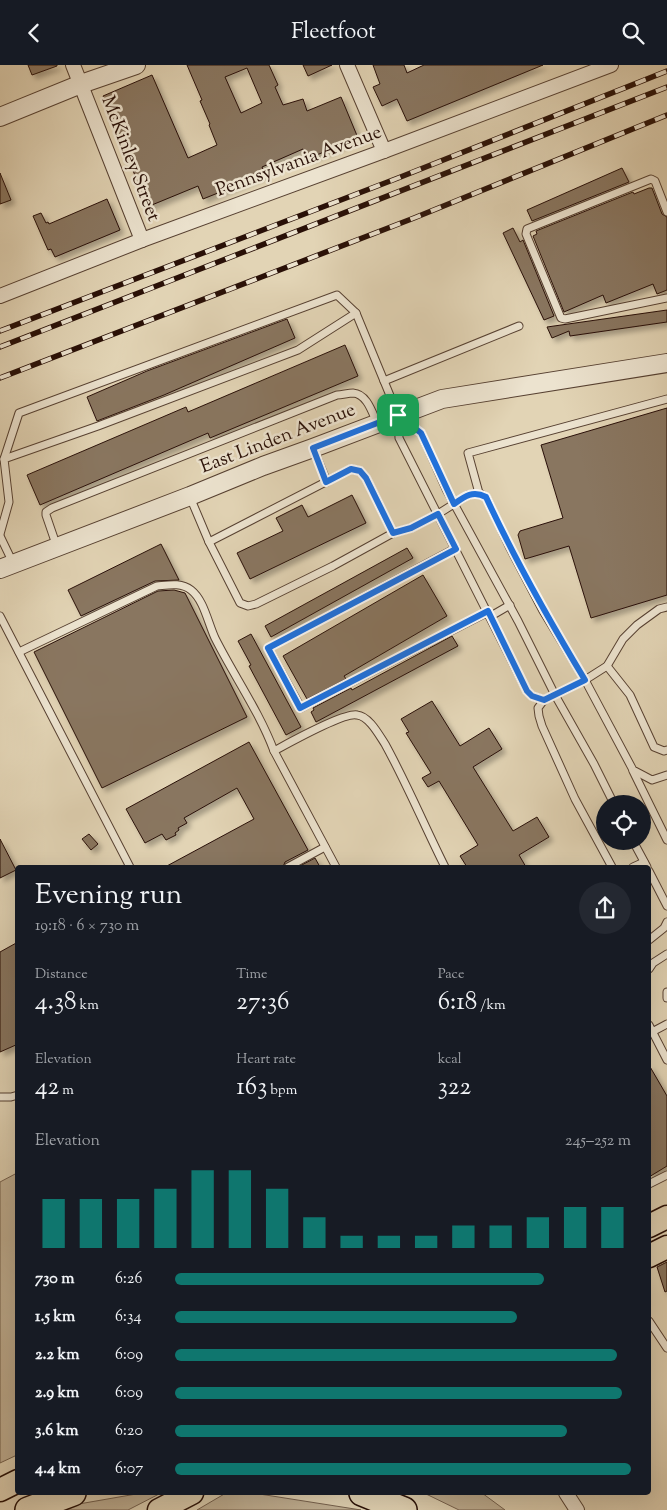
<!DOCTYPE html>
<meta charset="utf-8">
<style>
:root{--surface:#171b24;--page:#242831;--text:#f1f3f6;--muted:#9ea1a6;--accent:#0f766e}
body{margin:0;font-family:"Sorts Mill Goudy",serif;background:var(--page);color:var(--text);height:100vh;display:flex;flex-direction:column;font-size:19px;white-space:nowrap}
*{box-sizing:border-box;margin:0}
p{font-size:16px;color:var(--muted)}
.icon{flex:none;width:28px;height:28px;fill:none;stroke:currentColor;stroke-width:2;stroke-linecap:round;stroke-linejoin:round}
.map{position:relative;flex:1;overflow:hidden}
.sheet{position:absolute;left:15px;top:800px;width:636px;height:630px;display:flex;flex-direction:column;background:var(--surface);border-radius:5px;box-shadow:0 5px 20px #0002}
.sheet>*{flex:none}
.controls{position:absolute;left:596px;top:730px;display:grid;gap:10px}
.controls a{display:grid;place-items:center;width:55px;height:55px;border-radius:50%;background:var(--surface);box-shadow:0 5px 20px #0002;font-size:25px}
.pin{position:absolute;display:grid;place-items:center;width:42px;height:42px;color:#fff;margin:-21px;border-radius:10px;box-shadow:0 2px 8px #0006}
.round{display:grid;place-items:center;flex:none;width:52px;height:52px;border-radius:26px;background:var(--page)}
.overview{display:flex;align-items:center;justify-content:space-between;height:85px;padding:0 20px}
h1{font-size:28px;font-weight:600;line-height:38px}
.figures{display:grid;grid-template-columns:repeat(3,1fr);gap:8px;height:85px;padding:5px 20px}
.figures div{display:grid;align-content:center}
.figures b{font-size:25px;font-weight:600}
.figures small{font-size:14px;font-weight:400}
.figures p{font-size:14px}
.chart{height:140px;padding:10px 20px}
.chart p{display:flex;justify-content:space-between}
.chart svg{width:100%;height:90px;margin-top:5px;stroke:var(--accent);stroke-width:6}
ul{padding:0 20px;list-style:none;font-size:16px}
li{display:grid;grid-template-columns:80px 60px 1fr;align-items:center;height:38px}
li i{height:12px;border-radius:6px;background:var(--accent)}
header{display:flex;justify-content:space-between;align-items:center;height:65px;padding:0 20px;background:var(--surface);font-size:22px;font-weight:600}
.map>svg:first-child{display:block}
.green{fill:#c3b397;stroke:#76624f}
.building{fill:#897661;stroke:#291007;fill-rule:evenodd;filter:url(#shadow)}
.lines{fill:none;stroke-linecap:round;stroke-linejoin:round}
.service-casing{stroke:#574132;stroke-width:9}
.minor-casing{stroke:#574132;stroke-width:16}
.tertiary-casing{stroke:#574132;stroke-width:20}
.trunk-casing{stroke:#291007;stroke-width:25}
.motorway-casing{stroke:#291007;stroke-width:28}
.service{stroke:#ece3cf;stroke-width:7}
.minor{stroke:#ece3cf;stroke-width:14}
.tertiary{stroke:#ece3cf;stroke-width:18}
.trunk{stroke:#e2d4b5;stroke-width:22}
.motorway{stroke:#e2d4b5;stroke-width:25}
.rail-casing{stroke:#291007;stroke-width:5.5}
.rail{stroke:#ece3cf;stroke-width:4;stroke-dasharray:11;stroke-linecap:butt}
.route-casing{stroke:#fff;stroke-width:10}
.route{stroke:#1a73e8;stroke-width:6}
.labels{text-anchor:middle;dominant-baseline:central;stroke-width:5;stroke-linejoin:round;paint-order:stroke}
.street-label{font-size:19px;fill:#291007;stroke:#ece3cf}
</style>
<header><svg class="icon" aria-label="back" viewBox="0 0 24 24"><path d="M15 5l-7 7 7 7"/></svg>Fleetfoot<svg class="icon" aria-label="search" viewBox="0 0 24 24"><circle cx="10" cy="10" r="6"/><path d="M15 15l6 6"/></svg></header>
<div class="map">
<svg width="667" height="1445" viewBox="0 0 667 1445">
<defs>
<filter id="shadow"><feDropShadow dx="4" dy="4" stdDeviation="2.5" flood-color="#0004"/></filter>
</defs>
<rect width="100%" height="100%" fill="#e2d4b5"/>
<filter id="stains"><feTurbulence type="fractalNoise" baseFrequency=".004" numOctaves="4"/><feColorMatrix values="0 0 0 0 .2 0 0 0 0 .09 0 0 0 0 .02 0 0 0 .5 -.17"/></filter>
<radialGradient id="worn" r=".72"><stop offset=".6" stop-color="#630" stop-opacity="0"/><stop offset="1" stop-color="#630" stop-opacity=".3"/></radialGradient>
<g class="green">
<path d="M17,1108v282l-17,8v-281z"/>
<path d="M142,1428h19l-33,17h-66l11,-5z"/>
<path d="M226,1428h27l108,17h-164z"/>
<path d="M424,1428h58l23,17h-46z"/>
</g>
<g class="building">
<path d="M28,0h29v1l-25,9z"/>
<path d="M187,0h82l9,20 -3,2 8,18 20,-6 4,12 34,-14 17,41 -51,21 -4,-10 -41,18 3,7 -62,25 -5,-13 -51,21 -18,-47 -4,1 -3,-8 4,-2 -23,-55 49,-21 36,83 29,-13 -8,-20 1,-1 -10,-23 2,-1zM247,3l15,35 -21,10 -16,-36z"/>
<path d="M303,0h29l-24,11z"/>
<path d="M373,0h31l3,8 17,-8h119l-136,56 -10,-22 -15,7 -9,-19 7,-3z"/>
<path d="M622,103l7,14 -97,39 -5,-11z"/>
<path d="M0,108l11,27 -11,4z"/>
<path d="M649,123h3l10,26 5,3v73l-10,4 -4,-10 -47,19 -3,-8 -39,17 -31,-76 4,-2 -1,-3 97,-39 1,2z"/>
<path d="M107,134l13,31 -65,27 -4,-8 -3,1 -15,-34 8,-3 5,10 2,-1 1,2z"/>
<path d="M513,163l7,14 3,-2 31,76 -10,4 -41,-87z"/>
<path d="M667,245v12l-97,14 -1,-5 -17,7 -5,-11z"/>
<path d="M287,254l8,19 -131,57 -67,26 -10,-24 60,-26z"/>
<path d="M345,280l13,31 -148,62 -2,-5 -168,72 -13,-30 159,-68 2,5z"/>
<path d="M667,343v187l-76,23 -22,-72 -44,13 -7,-24 2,-4 43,-13 -22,-73z"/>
<path d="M352,430l14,28 -116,56 -13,-26 46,-22 -7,-13 26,-13 6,12z"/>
<path d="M161,479l18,36 -24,1 -74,35 -13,-26z"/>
<path d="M407,483l6,10 -142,79 -6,-11z"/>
<path d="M423,510l24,41 -103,60 2,3 -39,20 -24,-43z"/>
<path d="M174,525l11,3 62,124 -145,71 -68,-136 124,-61z"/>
<path d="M251,569l50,93 -15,8 -37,-69 2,-1 -13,-24z"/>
<path d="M452,571l6,10 -142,76 -5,-10 3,-2 -1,-2 38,-20 1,2z"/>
<path d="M432,636l28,45 29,-18 13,21 -29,18 40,64 24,-14 12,20 -30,18 7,12h-59l-7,-11 18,-11 -39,-64 -11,6 -6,-9 9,-5 -25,-40 3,-1 -8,-13z"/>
<path d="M249,677l59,108 -23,12 -2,5h-118l89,-48 -17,-31 -53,30 3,5 -9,5 1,2 -4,3 1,2 -10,5 -4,-6 -17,9 -19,-34z"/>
<path d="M89,769l9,10 -7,6 -9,-11z"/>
<path d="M0,774l16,31 -16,8z"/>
<path d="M315,793l5,9h-22z"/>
<path d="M18,877v102l-18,8v-100z"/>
<path d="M649,1000l18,31v70l-18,11z"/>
<path d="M667,1197v29l-2,1 -8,-25z"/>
</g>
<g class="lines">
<defs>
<g id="service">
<path d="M667,147l-12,-31 -4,-2 -124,50 -1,5 35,84 4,1 102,-21"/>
<path d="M384,316l135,-55"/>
<path d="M400,352l21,16 25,56 72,132 37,74 39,69 20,40"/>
<path d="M313,383l14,34"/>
<path d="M4,394l15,-46 318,-118 19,18"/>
<path d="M479,428l-11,-40 199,-54"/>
<path d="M190,432l19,45 31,61 8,3 8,-2 77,-38 60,-33 18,-5 27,-14 30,-19 11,-2 7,4 24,51 33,63 42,69 48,90 19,10 15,-5"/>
<path d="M0,469l9,-32 -5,-43 94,-33 200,-76 58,-37 42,102 1,23 128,253 5,5 12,4"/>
<path d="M0,471l13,27"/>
<path d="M209,477l142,-73 9,2 6,7 27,55"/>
<path d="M57,482l-11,-32v-3l6,-4 285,-113c5,0 11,-2 16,-2 14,1 19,19 24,30"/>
<path d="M456,483l-188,100 33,60 187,-96"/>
<path d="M0,551l130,251"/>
<path d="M491,551l19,-11"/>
<path d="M19,587l138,-66c11,-1 24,-4 34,4 13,10 17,33 24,48 19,38 44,73 59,113"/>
<path d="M607,601l23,29 24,52 10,4 3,-1"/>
<path d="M633,706l34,69"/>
<path d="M633,776l14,26"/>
<path d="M288,802l37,-20"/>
<path d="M336,802l-62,-116c13,-7 70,-39 83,-36 12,1 22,20 28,29 22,40 40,83 60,123"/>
<path d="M612,802l-37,-68 -33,-73 -3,-10 -1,-8 6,-8 41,-20 22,-14 16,-27 14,-14 22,-16 8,-2"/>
<path d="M633,802l11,-5"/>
<path d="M649,806l18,35"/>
<path d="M649,875l15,-12 3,-6"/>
<path d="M649,904l4,-6 14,-9"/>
<path d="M667,927v6"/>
<path d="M649,960l18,35"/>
<path d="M652,967l15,-8"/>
<path d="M0,1032h11l7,-2"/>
<path d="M649,1119l18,-9"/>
<path d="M649,1256l18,27"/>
</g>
<g id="minor">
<path d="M73,0l69,175"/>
<path d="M347,0l37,86"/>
<path d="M0,231l142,-56 242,-89 227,-86"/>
<path d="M566,1428l11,17"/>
</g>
<g id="tertiary">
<path d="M0,52l81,-33 55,-19"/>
<path d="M0,504l190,-73 73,-30 50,-18 129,-49 225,-36"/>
</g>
<g id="trunk">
<path d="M649,1161l18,-9"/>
<path d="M649,1191l18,-9"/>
<path d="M0,1425l18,-9"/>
<path d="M159,1445l33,-17"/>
</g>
<g id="motorway">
<path d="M362,1428l42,17"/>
<path d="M28,1445l45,-17"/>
</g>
</defs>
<use href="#service" class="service-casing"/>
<use href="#minor" class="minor-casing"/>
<use href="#tertiary" class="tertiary-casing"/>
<use href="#trunk" class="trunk-casing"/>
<use href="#motorway" class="motorway-casing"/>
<use href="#service" class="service"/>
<use href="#minor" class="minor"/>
<use href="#tertiary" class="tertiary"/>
<use href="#trunk" class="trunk"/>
<use href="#motorway" class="motorway"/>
<defs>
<g id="rail">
<path d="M0,266l398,-153 269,-107"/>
<path d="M0,282l667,-260"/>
<path d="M0,313l414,-160 253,-103"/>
</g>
</defs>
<use href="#rail" class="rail-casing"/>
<use href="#rail" class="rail"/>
</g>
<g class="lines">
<defs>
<path id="route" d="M398,350l23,18 33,71c11,-8 19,-14 32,-7 29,63 63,123 99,183l-41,20 -12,-4 -5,-5 -39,-80 -188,97 -32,-60 188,-99 -18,-35 -27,14 -18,5 -27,-55 -6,-7 -9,-2 -25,13 -13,-34z"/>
</defs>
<use href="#route" class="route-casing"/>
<use href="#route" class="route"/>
</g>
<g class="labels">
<g class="street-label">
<text transform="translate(130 94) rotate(69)">McKinley Street</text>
<text transform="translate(299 97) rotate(-20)">Pennsylvania Avenue</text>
<text transform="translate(278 374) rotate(-21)">East Linden Avenue</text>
</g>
</g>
<rect width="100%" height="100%" filter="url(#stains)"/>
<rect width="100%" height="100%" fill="url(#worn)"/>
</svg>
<div class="controls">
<a><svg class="icon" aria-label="locate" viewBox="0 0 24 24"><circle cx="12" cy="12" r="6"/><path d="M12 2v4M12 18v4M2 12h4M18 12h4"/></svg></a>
</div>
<div class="pin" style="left:398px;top:350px;background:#1e9e55"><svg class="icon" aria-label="arrive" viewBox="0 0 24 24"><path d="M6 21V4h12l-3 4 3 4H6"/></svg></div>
<section class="sheet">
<div class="overview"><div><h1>Evening run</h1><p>19:18 · 6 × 730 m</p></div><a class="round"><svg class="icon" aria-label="share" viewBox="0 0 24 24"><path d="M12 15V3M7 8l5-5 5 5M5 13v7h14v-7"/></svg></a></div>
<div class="figures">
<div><p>Distance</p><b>4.38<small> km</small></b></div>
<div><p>Time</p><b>27:36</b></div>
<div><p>Pace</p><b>6:18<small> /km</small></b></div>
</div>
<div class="figures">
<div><p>Elevation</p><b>42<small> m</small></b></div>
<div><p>Heart rate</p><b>163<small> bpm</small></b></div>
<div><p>kcal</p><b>322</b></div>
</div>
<div class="chart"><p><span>Elevation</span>245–252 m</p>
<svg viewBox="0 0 160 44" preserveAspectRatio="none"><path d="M5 44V20M15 44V20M25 44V20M35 44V15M45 44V6M55 44V6M65 44V15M75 44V29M85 44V38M95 44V38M105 44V38M115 44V33M125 44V33M135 44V29M145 44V24M155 44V24"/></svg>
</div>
<ul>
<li><b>730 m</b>6:26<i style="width:81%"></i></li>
<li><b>1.5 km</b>6:34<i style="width:75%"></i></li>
<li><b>2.2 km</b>6:09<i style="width:97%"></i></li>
<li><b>2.9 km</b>6:09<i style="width:98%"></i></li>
<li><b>3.6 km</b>6:20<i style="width:86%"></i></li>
<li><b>4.4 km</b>6:07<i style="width:100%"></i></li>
</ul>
</section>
</div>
